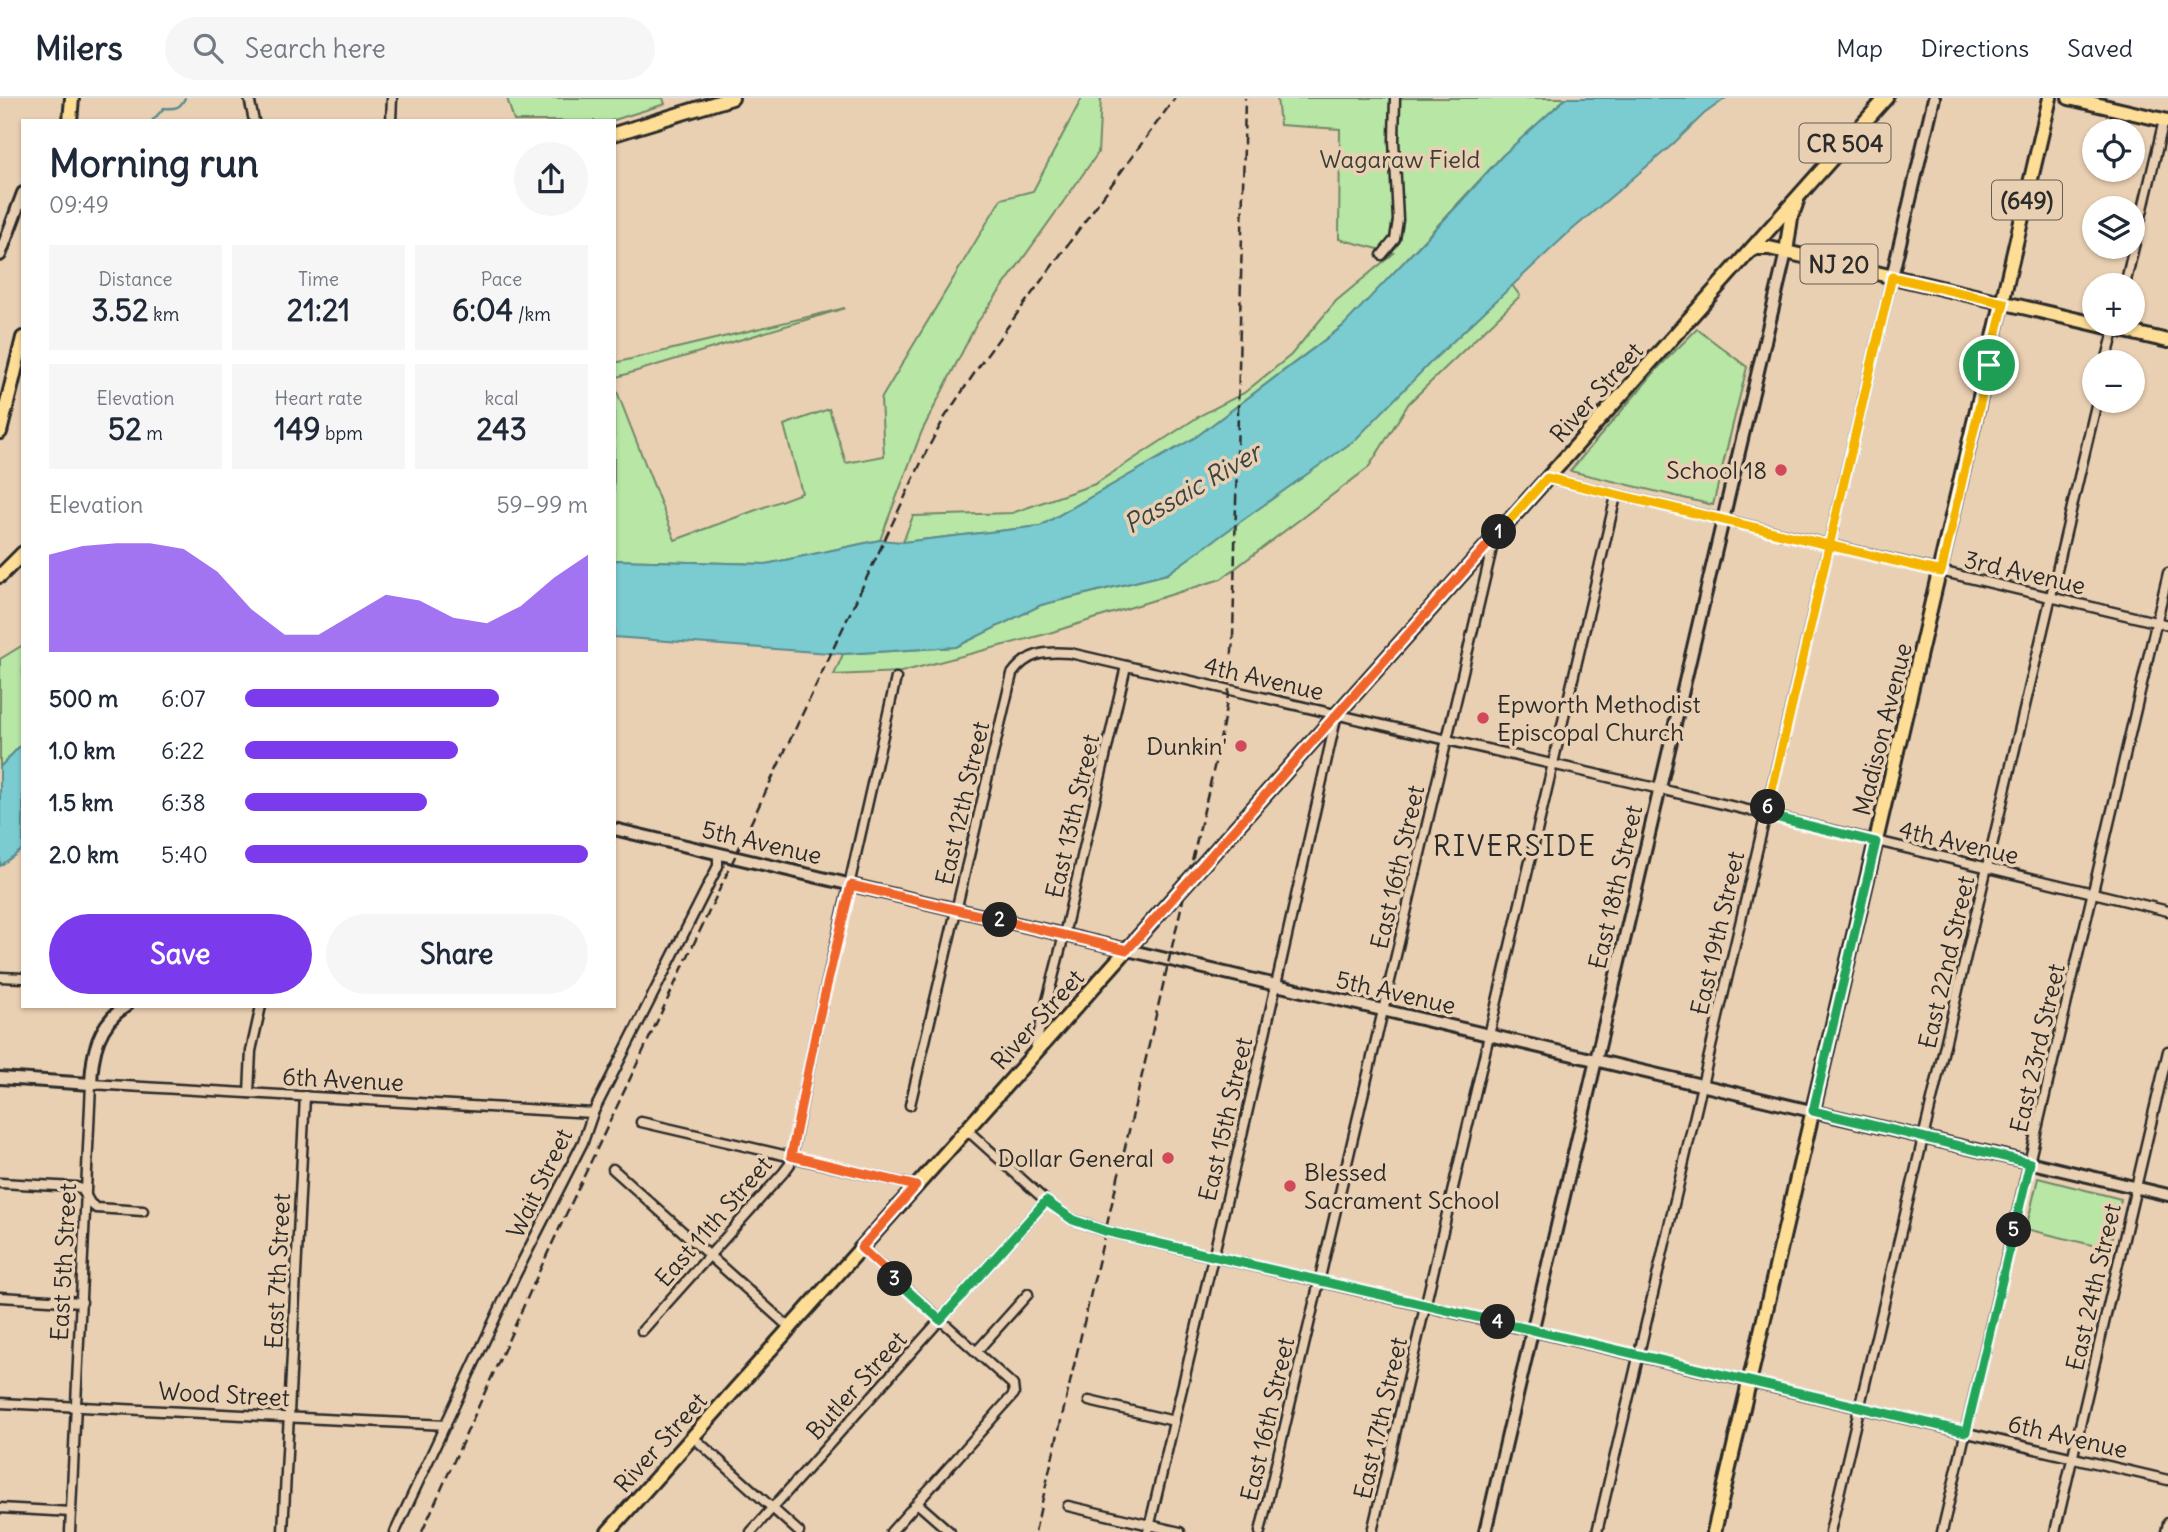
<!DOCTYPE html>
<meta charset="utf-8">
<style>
:root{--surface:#fff;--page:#f6f6f7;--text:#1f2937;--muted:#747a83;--line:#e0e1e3;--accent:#7c3aed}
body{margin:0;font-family:Delius,sans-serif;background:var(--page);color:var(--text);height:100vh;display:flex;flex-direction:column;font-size:26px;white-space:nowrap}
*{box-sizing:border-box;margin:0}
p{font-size:23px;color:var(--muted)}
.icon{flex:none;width:38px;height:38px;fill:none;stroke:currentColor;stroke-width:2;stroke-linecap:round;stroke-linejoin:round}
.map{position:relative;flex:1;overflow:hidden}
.panel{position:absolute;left:21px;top:21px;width:595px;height:889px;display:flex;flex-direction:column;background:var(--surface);border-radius:0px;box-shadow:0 2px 5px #0004}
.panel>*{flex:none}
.buttons{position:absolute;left:2082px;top:21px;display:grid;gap:14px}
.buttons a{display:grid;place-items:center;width:63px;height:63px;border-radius:50%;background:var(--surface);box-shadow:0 2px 5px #0004;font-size:35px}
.pin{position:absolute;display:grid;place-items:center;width:60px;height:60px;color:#fff;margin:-30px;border:4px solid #fff;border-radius:50%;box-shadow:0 2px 7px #0007}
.km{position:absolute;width:35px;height:35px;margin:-18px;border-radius:50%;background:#222;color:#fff;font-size:19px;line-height:35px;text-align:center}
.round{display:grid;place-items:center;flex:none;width:74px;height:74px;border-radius:37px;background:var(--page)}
.headline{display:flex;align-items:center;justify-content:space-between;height:119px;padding:0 28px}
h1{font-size:38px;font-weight:800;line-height:52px}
.metrics{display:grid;grid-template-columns:repeat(3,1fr);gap:10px;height:119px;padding:7px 28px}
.metrics div{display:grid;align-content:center;border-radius:0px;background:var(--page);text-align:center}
.metrics b{font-size:30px;font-weight:800}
.metrics small{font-size:19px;font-weight:400}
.metrics p{font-size:19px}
.chart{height:196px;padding:14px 28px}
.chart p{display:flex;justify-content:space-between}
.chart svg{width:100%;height:126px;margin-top:7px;fill:var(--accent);opacity:.7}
.primary-button{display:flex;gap:14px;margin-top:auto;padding:14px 28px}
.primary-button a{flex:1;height:80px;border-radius:42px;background:var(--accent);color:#fff;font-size:28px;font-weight:800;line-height:80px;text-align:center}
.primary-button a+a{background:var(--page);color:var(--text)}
ul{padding:0 28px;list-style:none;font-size:23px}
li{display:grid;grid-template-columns:112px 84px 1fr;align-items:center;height:52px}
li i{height:18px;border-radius:9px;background:var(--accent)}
header{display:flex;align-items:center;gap:42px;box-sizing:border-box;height:98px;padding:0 35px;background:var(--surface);border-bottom:2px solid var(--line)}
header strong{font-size:33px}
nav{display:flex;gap:38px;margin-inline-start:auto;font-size:24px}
.search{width:490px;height:63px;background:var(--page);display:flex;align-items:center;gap:18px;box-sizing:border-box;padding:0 24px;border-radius:38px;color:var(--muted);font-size:26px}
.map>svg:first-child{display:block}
.green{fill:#b7e6a5;stroke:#718868;stroke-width:2}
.water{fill:#7accd1;stroke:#5a8c8f;stroke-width:2}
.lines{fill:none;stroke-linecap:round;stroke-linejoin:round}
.stream{stroke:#5a8c8f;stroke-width:2.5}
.street-casing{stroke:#2b2b2b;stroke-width:13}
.secondary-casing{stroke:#2b2b2b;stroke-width:16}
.primary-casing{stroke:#2b2b2b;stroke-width:18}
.street{stroke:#ead0b2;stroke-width:8}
.secondary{stroke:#ead0b2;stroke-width:10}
.primary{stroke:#fede96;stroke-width:12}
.rail{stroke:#2b2b2b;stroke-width:2.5;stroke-dasharray:10 5;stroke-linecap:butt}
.split-1-casing{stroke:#fff;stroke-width:14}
.split-2-casing{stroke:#fff;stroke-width:14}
.split-3-casing{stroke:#fff;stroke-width:14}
.split-4-casing{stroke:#fff;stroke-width:14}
.split-5-casing{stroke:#fff;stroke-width:14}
.split-6-casing{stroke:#fff;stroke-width:14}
.split-7-casing{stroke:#fff;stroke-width:14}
.split-1{stroke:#f5b400;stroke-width:9}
.split-2{stroke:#f0652b;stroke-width:9}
.split-3{stroke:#f0652b;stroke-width:9}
.split-4{stroke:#22a559;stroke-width:9}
.split-5{stroke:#22a559;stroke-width:9}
.split-6{stroke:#22a559;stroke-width:9}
.split-7{stroke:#f5b400;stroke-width:9}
.poi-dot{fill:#d1495b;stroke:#ead0b2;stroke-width:2.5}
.labels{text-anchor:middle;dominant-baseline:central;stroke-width:7;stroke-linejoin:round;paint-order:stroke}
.shield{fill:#ead0b2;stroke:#645c54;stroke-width:2}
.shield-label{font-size:23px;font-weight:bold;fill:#2b2b2b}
.park-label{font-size:24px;fill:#393e37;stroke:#ead0b2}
.street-label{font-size:24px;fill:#2b2b2b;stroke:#ead0b2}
.poi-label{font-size:24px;fill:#2b2b2b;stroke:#ead0b2;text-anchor:end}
.water-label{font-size:26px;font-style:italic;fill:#374344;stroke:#ead0b2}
.quarter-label{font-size:28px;letter-spacing:2px;fill:#2b2b2b;stroke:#ead0b2}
</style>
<header>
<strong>Milers</strong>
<div class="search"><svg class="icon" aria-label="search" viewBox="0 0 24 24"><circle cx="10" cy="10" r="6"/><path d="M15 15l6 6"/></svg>Search here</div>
<nav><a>Map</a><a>Directions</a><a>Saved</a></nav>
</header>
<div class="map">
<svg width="2168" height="1434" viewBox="0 0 2168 1434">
<rect width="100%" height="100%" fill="#ead0b2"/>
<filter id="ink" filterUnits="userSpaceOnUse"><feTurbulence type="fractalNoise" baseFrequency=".0143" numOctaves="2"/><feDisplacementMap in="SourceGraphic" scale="14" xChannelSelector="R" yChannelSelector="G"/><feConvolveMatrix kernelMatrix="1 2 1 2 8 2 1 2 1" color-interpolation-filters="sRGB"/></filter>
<g filter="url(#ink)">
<g class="green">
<path d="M507,0h156l2,6 -54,17h-97z"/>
<path d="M1082,0h19l-3,55 -121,170 -55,108 -42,109 -114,24 -152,-4v-176l61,156 127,-47 -18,-68 45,-16 17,54 38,-7 -3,-57 120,-200 32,-8z"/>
<path d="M1277,0h289l-64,58 -154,166 -152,115 -156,89 -137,16 10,-26 99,-3 83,-29 106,-69 43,-22 47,-38 45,-54 58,-48 -55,-14 1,-110 -60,-4z"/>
<path d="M1512,187l8,11 -111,107 -41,65 -147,111 -175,55 -145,38 -67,3 9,-21 113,-7 85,-42 126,-31 265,-213z"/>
<path d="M845,210l-231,70v-15z"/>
<path d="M1697,231l50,38 -34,138 -143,-34 89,-104z"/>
<path d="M23,547v98l-23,24v-108z"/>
<path d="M2038,1080l83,21 -12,50 -83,-20z"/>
</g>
<g class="water">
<path d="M1566,0h160l-22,16 -32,31 -106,90 -134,126 -77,79 -188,134 -126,31 -85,42 -113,7 -229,-17v-77l152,4 114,-24 23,2 137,-16 156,-89 146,-110 116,-122 44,-49z"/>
<path d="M23,645v106l-23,17v-99z"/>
</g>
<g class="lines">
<path class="stream" d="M152,23l12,-13c12,1 16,0 21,-10"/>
<defs>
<g id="street">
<path d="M249,0l5,23"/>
<path d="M391,23l1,-23"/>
<path d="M1382,157l13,-16 3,-19 -4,-80 1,-42"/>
<path d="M2125,187l39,-165"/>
<path d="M2106,264l9,-35"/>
<path d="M1547,380l621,147"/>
<path d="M0,879l23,1"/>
<path d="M1034,953l30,-116 62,-269"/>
<path d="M249,995l2,-42 10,-45"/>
<path d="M910,1007l102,-431c16,-22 34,-23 58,-21l590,136 508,122"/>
<path d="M641,1024l276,64"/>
<path d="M967,1032l79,71 27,19 32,11 1063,249"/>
<path d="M613,1071l177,159"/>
<path d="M0,1085l76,4 6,2 8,14 6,5 47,3"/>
<path d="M861,1150l152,137 1,9 -123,138"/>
<path d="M0,1199l82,5"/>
<path d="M642,1233l142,-159 6,-8 26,-133 80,-353"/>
<path d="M976,1254l52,-58"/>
<path d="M1089,1303l85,20"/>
<path d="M0,1305l446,22"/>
<path d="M693,1339l106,95"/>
<path d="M917,1405l33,29"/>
<path d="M1068,1408l112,26"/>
<path d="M0,1410l71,4"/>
<path d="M70,1434l21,-448 502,29"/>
<path d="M283,1434l22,-436"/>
<path d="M395,1434l120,-256 68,-134 10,-29 125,-247v-13"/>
<path d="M751,1434l295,-331"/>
<path d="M1148,1434l98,-414 91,-404"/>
<path d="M1260,1434l234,-992"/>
<path d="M1372,1434l244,-1036"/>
<path d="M1597,1434l295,-1255"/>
<path d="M1830,1434l267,-1131"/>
<path d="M1942,1434l226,-959"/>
<path d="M2055,1434l113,-481"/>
<path d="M2166,1434l2,-9"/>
</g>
<g id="secondary">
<path d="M0,157l23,-62"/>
<path d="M1892,179l42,-179"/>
<path d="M614,731l1554,366"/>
<path d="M0,980l91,6c1,-31 7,-60 35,-78"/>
<path d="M1485,1434l301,-1280"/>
</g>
<g id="primary">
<path d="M2069,0l99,23"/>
<path d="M70,23l2,-23"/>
<path d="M614,36l118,-36"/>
<path d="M1750,153l6,-3h13l399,93"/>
<path d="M1786,154l5,-34 6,-17"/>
<path d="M0,334l23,-94"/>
<path d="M0,478l23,-23"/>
<path d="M608,1434l1278,-1434"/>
<path d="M1714,1434l336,-1434"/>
</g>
</defs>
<use href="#street" class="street-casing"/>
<use href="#secondary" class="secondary-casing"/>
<use href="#primary" class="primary-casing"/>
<use href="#street" class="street"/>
<use href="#secondary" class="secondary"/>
<use href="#primary" class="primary"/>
<g class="rail">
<path d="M422,1434l121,-269 385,-815 17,-31 39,-58 191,-261"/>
<path d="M1035,1434l184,-786 10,-56 4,-52 12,-540"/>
</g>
</g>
</g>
<g class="lines" filter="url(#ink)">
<defs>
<path id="split-1" d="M1499,434l48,-54 394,94 48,-207"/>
<path id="split-2" d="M1000,822l127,30 372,-418"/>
<path id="split-3" d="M895,1181l-34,-31 55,-62 -125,-30 25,-125 35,-146 149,35"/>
<path id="split-4" d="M895,1181l45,41 106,-119 27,19 32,11 393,91"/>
<path id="split-5" d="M1498,1224l468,110 48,-202"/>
<path id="split-6" d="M1768,709l-2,8 110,27 -63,269 217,52 -16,67"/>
<path id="split-7" d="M1768,709l124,-530 112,26 -15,62"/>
</defs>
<use href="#split-1" class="split-1-casing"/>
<use href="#split-2" class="split-2-casing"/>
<use href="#split-3" class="split-3-casing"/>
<use href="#split-4" class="split-4-casing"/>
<use href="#split-5" class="split-5-casing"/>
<use href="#split-6" class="split-6-casing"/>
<use href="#split-7" class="split-7-casing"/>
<use href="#split-1" class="split-1"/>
<use href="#split-2" class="split-2"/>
<use href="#split-3" class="split-3"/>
<use href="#split-4" class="split-4"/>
<use href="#split-5" class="split-5"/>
<use href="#split-6" class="split-6"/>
<use href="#split-7" class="split-7"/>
</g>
<g class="poi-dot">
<circle cx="1781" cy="372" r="7"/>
<circle cx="1483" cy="620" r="7"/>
<circle cx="1241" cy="648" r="7"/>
<circle cx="1168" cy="1060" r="7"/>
<circle cx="1290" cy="1088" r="7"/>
</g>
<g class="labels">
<g class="shield">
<rect x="1799.5" y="25.5" width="91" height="39" rx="5"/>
<rect x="1992" y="82.5" width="70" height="39" rx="5"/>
<rect x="1800.5" y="146.5" width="77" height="39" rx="5"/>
</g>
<g class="shield-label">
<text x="1845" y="45">CR 504</text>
<text x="2027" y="102">(649)</text>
<text x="1839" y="166">NJ 20</text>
</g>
<g class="park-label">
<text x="1400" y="61">Wagaraw Field</text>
</g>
<g class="street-label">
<text transform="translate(1596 294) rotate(-48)">River Street</text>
<text transform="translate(2025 474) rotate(13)">3rd Avenue</text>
<text transform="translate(1264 580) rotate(13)">4th Avenue</text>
<text transform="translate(1882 631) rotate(-76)">Madison Avenue</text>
<text transform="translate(962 705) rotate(-77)">East 12th Street</text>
<text transform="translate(1072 718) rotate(-77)">East 13th Street</text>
<text transform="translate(762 744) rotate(13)">5th Avenue</text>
<text transform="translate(1959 744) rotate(13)">4th Avenue</text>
<text transform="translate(1397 769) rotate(-77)">East 16th Street</text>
<text transform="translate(1615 789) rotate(-77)">East 18th Street</text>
<text transform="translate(1717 835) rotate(-77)">East 19th Street</text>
<text transform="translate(1946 864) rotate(-77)">East 22nd Street</text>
<text transform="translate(1396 894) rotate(13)">5th Avenue</text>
<text transform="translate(1037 921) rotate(-48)">River Street</text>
<text transform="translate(2037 950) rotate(-77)">East 23rd Street</text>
<text transform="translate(343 981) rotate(3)">6th Avenue</text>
<text transform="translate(1225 1021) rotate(-77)">East 15th Street</text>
<text transform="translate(539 1085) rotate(-64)">Wait Street</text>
<text transform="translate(713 1123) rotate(-49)">East 11th Street</text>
<text transform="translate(63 1164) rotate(-87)">East 5th Street</text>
<text transform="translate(277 1173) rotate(-87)">East 7th Street</text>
<text transform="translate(2093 1189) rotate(-77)">East 24th Street</text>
<text transform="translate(856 1287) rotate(-48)">Butler Street</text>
<text transform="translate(224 1296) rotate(3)">Wood Street</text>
<text transform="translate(1380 1320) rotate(-77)">East 17th Street</text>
<text transform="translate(1267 1321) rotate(-77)">East 16th Street</text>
<text transform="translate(2068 1338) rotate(13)">6th Avenue</text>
<text transform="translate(660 1344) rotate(-48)">River Street</text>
</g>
<g class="poi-label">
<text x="1767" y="372">School 18</text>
<text x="1497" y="606" text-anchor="start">Epworth Methodist<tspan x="1497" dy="28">Episcopal Church</tspan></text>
<text x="1227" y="648">Dunkin'</text>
<text x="1154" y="1060">Dollar General</text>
<text x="1304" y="1074" text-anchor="start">Blessed<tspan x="1304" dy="28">Sacrament School</tspan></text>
</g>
<g class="water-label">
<text transform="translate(1192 390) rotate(-30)">Passaic River</text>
</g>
<g class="quarter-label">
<text x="1515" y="748">RIVERSIDE</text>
</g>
</g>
</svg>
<div class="buttons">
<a><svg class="icon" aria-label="locate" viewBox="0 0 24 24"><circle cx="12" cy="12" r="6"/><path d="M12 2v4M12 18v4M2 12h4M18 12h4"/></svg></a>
<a><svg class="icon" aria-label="layers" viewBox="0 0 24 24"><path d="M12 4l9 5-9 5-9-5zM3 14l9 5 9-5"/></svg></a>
<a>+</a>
<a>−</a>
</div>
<div class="pin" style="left:1989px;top:267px;background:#1e9e55"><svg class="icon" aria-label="arrive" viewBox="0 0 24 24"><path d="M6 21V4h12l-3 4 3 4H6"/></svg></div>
<b class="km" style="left:1499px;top:434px">1</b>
<b class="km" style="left:1000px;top:822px">2</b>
<b class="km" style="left:895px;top:1181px">3</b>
<b class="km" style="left:1498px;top:1224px">4</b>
<b class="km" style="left:2014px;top:1132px">5</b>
<b class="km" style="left:1768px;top:709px">6</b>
<section class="panel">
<div class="headline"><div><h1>Morning run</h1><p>09:49</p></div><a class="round"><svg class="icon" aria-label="share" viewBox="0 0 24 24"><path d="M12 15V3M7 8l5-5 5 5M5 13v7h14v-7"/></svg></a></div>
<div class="metrics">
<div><p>Distance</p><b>3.52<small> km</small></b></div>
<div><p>Time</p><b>21:21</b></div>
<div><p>Pace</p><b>6:04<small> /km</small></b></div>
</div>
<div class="metrics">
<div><p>Elevation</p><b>52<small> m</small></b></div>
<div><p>Heart rate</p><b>149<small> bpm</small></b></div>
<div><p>kcal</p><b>243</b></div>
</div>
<div class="chart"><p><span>Elevation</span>59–99 m</p>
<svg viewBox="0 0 160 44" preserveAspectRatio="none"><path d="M0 44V10L10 7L20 6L30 6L40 8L50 16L60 29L70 38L80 38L90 31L100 24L110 26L120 32L130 34L140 28L150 18L160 10V44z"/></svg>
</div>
<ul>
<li><b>500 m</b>6:07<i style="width:74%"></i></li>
<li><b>1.0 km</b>6:22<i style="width:62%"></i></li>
<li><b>1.5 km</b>6:38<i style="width:53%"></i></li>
<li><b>2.0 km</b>5:40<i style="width:100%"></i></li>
</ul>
<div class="primary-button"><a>Save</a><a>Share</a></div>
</section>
</div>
